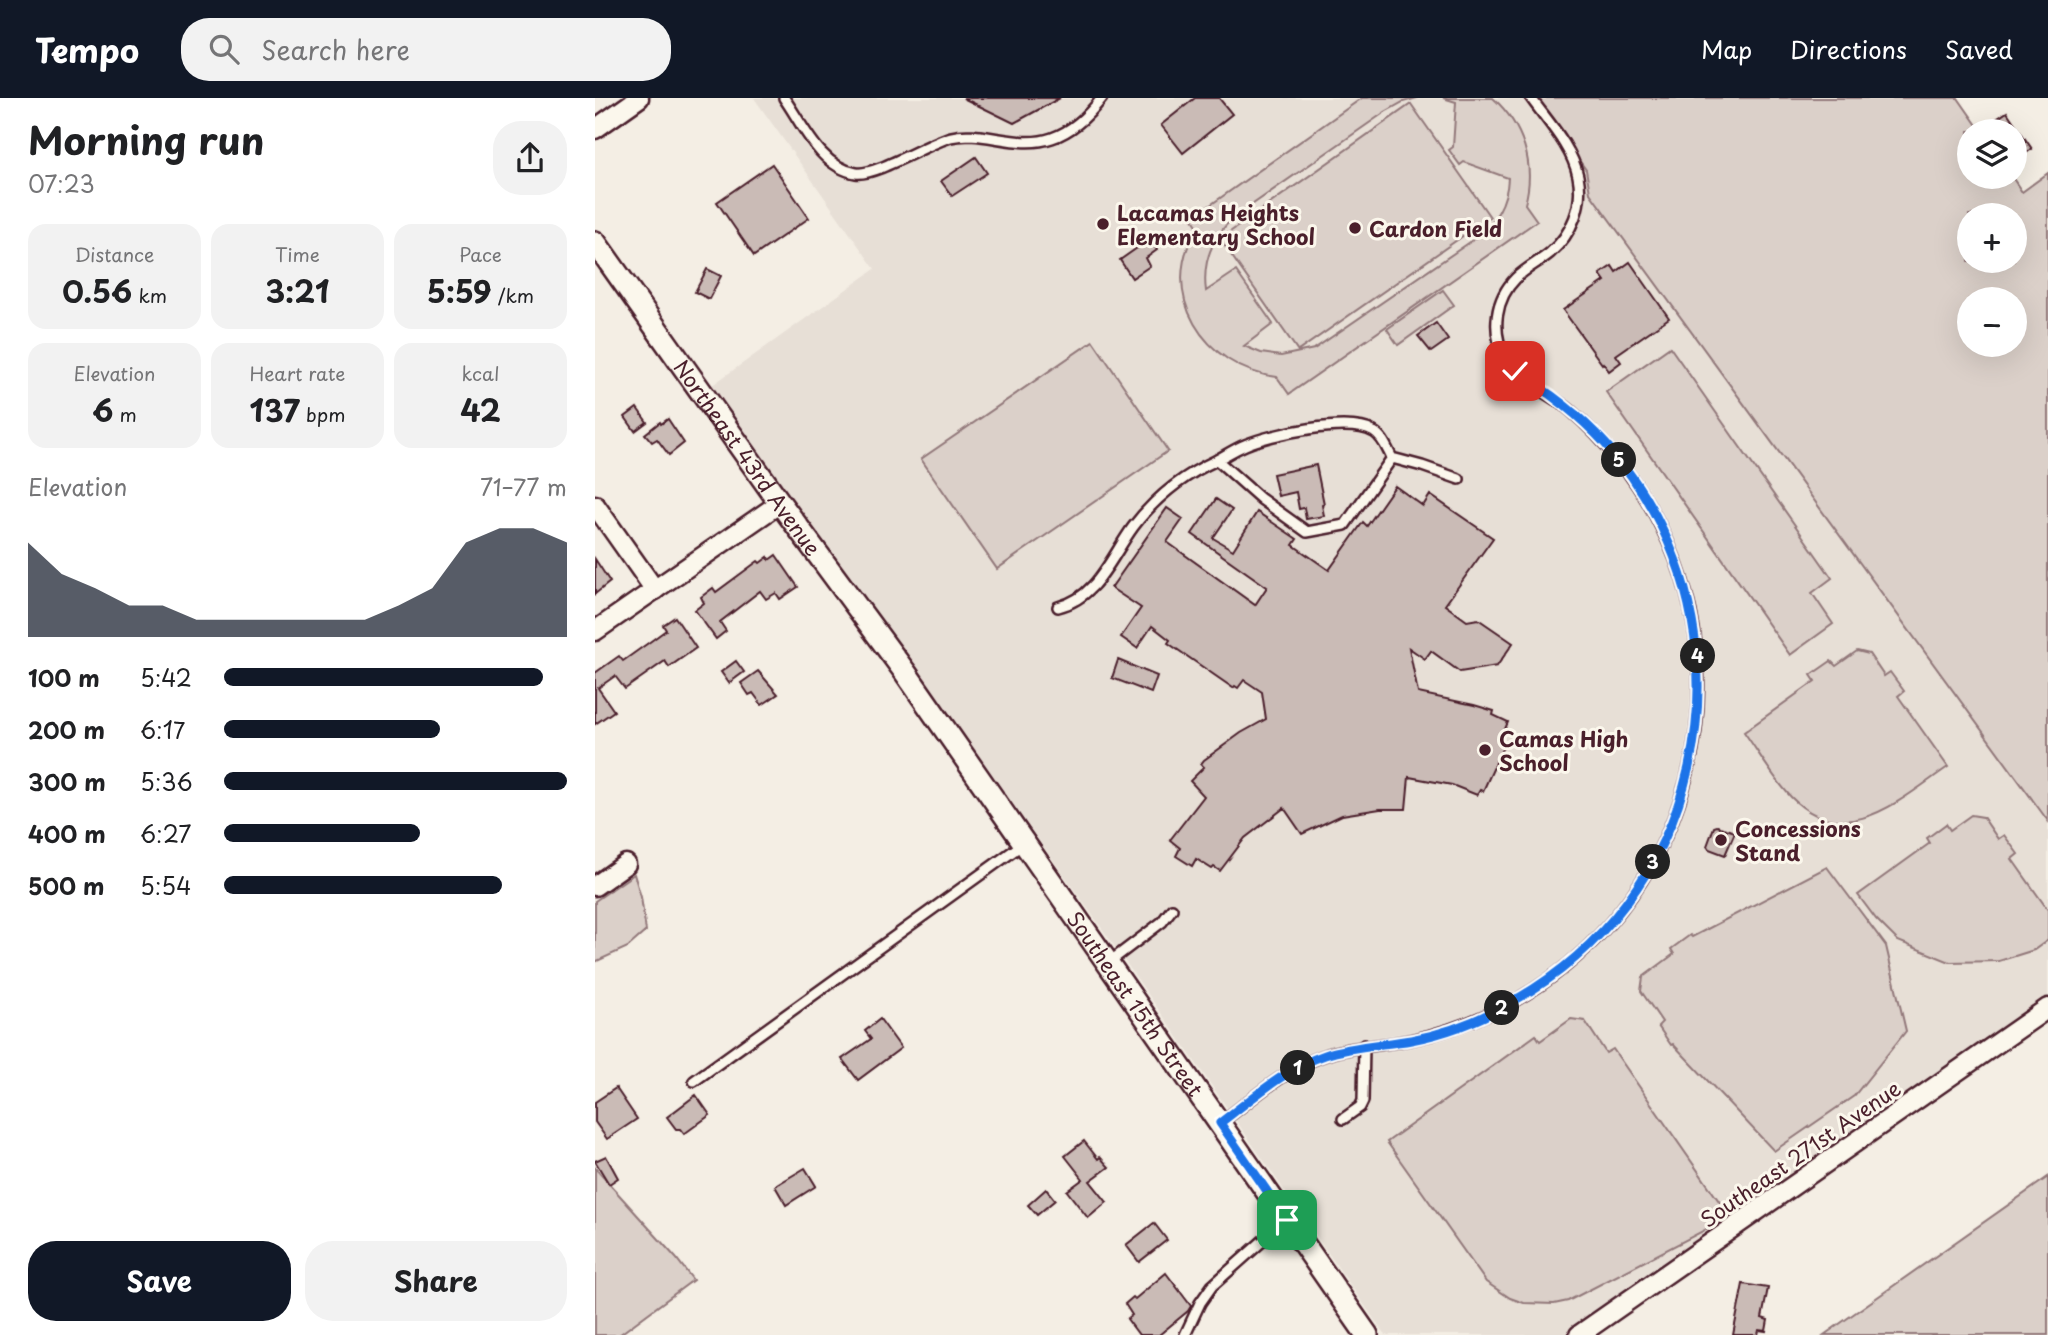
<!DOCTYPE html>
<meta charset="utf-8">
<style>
:root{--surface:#fff;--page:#f2f2f2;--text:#202124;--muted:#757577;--accent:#111827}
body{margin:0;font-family:"Playpen Sans",sans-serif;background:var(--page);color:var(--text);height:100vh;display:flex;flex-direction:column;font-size:26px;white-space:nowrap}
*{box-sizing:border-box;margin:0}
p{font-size:23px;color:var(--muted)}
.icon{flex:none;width:38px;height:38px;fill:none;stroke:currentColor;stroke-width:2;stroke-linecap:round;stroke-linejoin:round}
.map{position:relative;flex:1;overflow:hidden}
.side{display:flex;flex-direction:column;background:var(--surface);width:595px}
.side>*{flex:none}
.buttons{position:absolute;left:1362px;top:21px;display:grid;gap:14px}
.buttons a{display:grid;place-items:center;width:70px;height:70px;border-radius:50%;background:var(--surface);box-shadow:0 7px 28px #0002;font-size:35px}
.pin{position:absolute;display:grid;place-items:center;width:60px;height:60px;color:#fff;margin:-30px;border-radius:14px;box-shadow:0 4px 10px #0006}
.km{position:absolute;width:35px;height:35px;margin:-18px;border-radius:50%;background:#222;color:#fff;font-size:19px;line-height:35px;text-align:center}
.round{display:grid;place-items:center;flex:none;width:74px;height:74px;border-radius:28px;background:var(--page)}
.overview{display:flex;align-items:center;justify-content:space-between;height:119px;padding:0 28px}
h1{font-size:38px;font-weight:700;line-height:52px}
.stats{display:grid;grid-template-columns:repeat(3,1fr);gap:10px;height:119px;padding:7px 28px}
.stats div{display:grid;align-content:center;border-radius:18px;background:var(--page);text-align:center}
.stats b{font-size:30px;font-weight:700}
.stats small{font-size:19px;font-weight:400}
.stats p{font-size:19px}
.chart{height:196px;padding:14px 28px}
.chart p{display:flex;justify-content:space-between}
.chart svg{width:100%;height:126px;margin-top:7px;fill:var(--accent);opacity:.7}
.action{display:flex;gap:14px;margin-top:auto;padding:14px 28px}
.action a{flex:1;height:80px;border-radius:28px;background:var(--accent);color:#fff;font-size:28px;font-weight:700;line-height:80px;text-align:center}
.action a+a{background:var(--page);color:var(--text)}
ul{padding:0 28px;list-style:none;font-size:23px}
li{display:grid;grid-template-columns:112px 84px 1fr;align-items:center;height:52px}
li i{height:18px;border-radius:9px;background:var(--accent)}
header{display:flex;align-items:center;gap:42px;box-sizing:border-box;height:98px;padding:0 35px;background:var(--accent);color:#fff}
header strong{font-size:33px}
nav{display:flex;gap:38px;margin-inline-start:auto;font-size:24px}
.search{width:490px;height:63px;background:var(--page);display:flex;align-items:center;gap:18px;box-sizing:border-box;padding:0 24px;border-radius:28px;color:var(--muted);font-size:26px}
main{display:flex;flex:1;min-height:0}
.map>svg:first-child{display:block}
.built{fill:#e7dfd6}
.green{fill:#dbd0c9;stroke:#92787a;stroke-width:2;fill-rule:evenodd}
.building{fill:#cabbb6;stroke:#4a1f2b;stroke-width:2}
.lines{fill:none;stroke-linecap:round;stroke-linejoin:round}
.service-casing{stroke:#4a1f2b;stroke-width:14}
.minor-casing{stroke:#4a1f2b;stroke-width:23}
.tertiary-casing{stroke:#4a1f2b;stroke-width:26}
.service{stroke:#fbf7ec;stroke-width:9}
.minor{stroke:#fbf7ec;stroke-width:18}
.tertiary{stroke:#fbf7ec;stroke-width:21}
.route-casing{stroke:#fff;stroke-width:14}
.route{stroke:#1a73e8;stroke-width:9}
.poi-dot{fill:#4a1f2b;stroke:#fbf7ec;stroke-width:2.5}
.labels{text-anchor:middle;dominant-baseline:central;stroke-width:6;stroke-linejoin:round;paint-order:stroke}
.poi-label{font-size:21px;font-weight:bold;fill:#4a1f2b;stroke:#fbf7ec;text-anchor:start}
.street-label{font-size:21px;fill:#4a1f2b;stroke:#fbf7ec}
</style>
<header>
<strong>Tempo</strong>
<div class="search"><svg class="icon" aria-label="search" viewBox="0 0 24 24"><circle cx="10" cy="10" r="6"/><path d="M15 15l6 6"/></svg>Search here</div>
<nav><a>Map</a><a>Directions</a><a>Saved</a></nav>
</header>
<main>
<section class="side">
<div class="overview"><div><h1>Morning run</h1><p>07:23</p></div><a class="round"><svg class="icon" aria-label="share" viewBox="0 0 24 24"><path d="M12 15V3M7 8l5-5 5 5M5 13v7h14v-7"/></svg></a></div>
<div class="stats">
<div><p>Distance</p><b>0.56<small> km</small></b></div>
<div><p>Time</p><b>3:21</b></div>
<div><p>Pace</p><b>5:59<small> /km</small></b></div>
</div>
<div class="stats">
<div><p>Elevation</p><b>6<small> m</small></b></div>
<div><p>Heart rate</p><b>137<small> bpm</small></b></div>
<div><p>kcal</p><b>42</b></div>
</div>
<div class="chart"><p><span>Elevation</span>71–77 m</p>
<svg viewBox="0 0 160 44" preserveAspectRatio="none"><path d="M0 44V11L10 22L20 27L30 33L40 33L50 38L60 38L70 38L80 38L90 38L100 38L110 33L120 27L130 11L140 6L150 6L160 11V44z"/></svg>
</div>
<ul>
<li><b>100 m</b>5:42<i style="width:93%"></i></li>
<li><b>200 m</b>6:17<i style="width:63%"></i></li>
<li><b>300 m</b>5:36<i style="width:100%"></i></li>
<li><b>400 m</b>6:27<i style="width:57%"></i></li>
<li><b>500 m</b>5:54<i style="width:81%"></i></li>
</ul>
<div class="action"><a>Save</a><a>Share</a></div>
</section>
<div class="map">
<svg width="1453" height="1237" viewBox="0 0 1453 1237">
<rect width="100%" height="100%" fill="#f4eee4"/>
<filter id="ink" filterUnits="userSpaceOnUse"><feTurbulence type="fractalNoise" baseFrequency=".0143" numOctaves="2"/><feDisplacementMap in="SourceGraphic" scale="14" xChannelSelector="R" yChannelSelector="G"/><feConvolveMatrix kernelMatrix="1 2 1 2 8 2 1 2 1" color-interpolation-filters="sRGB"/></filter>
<g filter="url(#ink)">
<path class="built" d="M159,0h775l61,95 458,628v176l-318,220 -163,118h-182l-270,-388 -191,-268 -213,-293 164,-117z"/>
<g class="green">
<path d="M767,0h55l-14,4 -18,10 -152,106c-21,20 -31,43 -27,73l30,-20 37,53 -29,22 17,7 20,3 33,-7 159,-109c20,-15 34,-36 35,-62l-44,-16 -4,3 -11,-15 4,-3 3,-45 -13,-4h50c30,27 43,66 32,106l12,17 -248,173 -12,-17c-72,-8 -122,-84 -79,-150l-7,-11 14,-10 1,2z"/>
<path d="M940,0h423l23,33h-12v46h43l10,15 26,-19v648l-458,-628 -4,-23zM1374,117h45v46h-45zM1374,201h45v46h-45z"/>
<path d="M816,6l79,113 -192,134 -78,-112z"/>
<path d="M848,192l11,15 -56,40 -11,-16z"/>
<path d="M498,243l75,110 -171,118 -76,-110z"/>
<path d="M1075,249l162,231 -20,15 21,31 -43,31 -184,-263z"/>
<path d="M1262,553l12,3 15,22 6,-4 14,19 -6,5 50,71c-47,32 -103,85 -157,30 -18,-19 -32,-44 -47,-65l71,-51 -4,-6 20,-14 5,5z"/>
<path d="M1376,717l12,2 15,22 6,-4 14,19 -6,5 36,51v30l-14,10 -35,11 -49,1 -52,-21 -22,-22 -18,-24 72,-52 -3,-5 19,-14 4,6z"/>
<path d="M1232,769l59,79 20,85 -52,65 -80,55 -101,-107 -2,1 -13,-19 4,-4 -21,-31 2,-14 31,-23 -3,-5 19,-14 2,2z"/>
<path d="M39,776l7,23 5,34 -18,16 -33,15v-61z"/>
<path d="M976,921l14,2 21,32 7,-4 117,168 -162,84 -14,3 -30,-1 -14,-5 -24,-16 -99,-140 149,-107 4,6z"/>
<path d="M0,1070l81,90 17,22 -74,55h-24z"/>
<path d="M1453,1079v158h-224l28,-20z"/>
</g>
<g class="building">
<path d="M368,0h97l-46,25z"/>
<path d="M600,0h24l13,16 -49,39 -22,-28z"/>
<path d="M1412,14l25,37 -18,12v-30h-16l-6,-9z"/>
<path d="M381,59l11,16 -35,23 -11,-15z"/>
<path d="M177,66l37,54 -55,38 -37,-54z"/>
<path d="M555,141l7,11 -11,8 4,8 -18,12 -12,-18z"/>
<path d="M1035,164l39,56 -53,37 5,7 -12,9 -6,-8 -1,1 -39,-54 42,-29 -5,-7 12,-8 4,6z"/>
<path d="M112,171l14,7 -12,23 -14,-7z"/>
<path d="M841,225l12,17 -17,12 -13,-16z"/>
<path d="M42,310l10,14 -12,9 -10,-14z"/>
<path d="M73,321l16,24 -15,12 -12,-16 -5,3 -7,-8 15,-12 1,2z"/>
<path d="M721,367l8,39 -2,1 2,11 -18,3 -2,-11 -5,1 -3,-17 -18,4 -5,-22z"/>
<path d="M800,388l28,20 7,-11 63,43 -48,67 22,16 11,-2 35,24 -16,23 -37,6 -29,-21 -6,8 -16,-11 9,45 56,12 20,6 -1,4 15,7 -9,21 5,2 -21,46 -3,-1 -3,5 -25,-10 -43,-8 -3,32h-26l-38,6 -40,19 -18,-26 -39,30 -25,33 -6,-4 -2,2 -16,-10 -4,7 -16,-10 4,-8 -10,-8 34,-44 -14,-15 14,-14 -3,-3 3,-4 37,-27 25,-14 -4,-27 -18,-12 -6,8 -3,-2 -2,2 -65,-45 2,-3 -18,-14 -15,22 -16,-11 20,-29 -30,-20 56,-80 16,11 -16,23 88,63 12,-18 -75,-53 24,-35 16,11 -19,28 20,12 24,-38 40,27 -4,6 36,25 34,-48 4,4z"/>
<path d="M181,457l22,32 -18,12 -4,-6 -10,6 -6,-8 -40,31 6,9 -10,8 -21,-29 9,-7 -3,-6 12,-9 3,4 42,-31 2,2 8,-6 1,3z"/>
<path d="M0,461l15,23 -15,12z"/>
<path d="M80,519l21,31 -27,19 -4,-6 -40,28 -10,-13 -17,12 16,23 -19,13v-51l24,-17 4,5 28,-20 15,-11 -3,-5z"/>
<path d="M523,562l39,16 -6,17 -39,-15z"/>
<path d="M141,563l8,11 -15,11 -8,-11z"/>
<path d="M163,573l20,23 -16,11 -9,-12 -4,2 -8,-12z"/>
<path d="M1122,728l18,6 -10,23 -16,-6 -2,-3 7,-19z"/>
<path d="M285,921l21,29 -43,32 -16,-21 29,-20 -6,-8z"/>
<path d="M21,990l21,31 -30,20 -12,-17v-20z"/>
<path d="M101,997l14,20 -26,19 -4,-5h-4l-9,-12z"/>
<path d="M489,1043l14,18 2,-2 9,10 -19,14 17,21 -19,16 -21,-27 16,-12 -18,-23z"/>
<path d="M11,1058l12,22 -9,6 -14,-23z"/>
<path d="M210,1070l11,18 -30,19 -11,-19z"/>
<path d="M451,1091l9,11 -18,15 -9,-10z"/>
<path d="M559,1125l13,17 -28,22 -13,-17z"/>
<path d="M571,1175l25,33 -3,5 -29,24h-20l-12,-16 5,-4 -7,-11 8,-7 2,2z"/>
<path d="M1148,1186l25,4 -6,30 6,2 -2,11 -7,-1 -1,5h-25z"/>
</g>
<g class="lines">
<defs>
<g id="service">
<path d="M189,0c19,27 36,69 72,75 20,3 72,-30 95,-36 30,-8 67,13 101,1 21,-7 37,-23 50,-40"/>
<path d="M797,360c-5,-9 -9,-21 -18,-26 -25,-15 -103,2 -129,13 -10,4 -19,10 -28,15l44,39 46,33 38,-7 47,-67 30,8 37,13"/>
<path d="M463,509c39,-9 53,-50 75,-80 22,-29 51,-52 84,-67"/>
<path d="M513,865l54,-41 10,-13"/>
<path d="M99,983l329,-237"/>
<path d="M748,1021l17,-12 3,-6 1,-56"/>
<path d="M625,1025c31,-23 63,-52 100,-66 30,-11 60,-11 90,-17 30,-6 60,-17 87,-30 178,-87 253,-305 164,-483 -22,-45 -53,-84 -91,-117 -21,-17 -52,-28 -65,-53 -14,-26 -10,-58 11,-79 10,-10 23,-16 34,-25 22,-19 34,-48 28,-77 -6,-29 -30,-54 -47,-78"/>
<path d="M590,1237l15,-32 12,-17 73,-65"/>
</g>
<g id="minor">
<path d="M0,31l44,-31"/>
<path d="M0,407l60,85"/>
<path d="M0,533l185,-128"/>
<path d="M0,788l31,-22"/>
<path d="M984,1237l469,-327"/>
</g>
<g id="tertiary">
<path id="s1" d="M0,144l185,261 125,169 462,663"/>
</g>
</defs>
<use href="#service" class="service-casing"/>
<use href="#minor" class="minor-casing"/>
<use href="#tertiary" class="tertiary-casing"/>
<use href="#service" class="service"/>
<use href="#minor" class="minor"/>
<use href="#tertiary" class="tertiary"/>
</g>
</g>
<g class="lines" filter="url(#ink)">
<defs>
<path id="route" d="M692,1122l-67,-97c32,-24 66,-55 105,-68 28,-9 57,-10 86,-15 33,-6 67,-19 97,-36 192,-103 248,-349 124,-527 -21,-30 -50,-59 -80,-81 -12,-9 -25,-15 -37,-25"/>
</defs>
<use href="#route" class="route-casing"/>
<use href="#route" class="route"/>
</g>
<g class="poi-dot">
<circle cx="508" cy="126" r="7"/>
<circle cx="760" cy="130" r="7"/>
<circle cx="890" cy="652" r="7"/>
<circle cx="1126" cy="742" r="7"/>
</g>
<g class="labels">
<g class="poi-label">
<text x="522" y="114">Lacamas Heights<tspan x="522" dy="24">Elementary School</tspan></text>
<text x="774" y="130">Cardon Field</text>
<text x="904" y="640">Camas High<tspan x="904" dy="24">School</tspan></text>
<text x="1140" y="730">Concessions<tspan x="1140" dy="24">Stand</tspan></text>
</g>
<g class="street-label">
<text stroke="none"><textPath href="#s1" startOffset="264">Northeast 43rd Avenue</textPath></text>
<text stroke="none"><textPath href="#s1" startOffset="934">Southeast 15th Street</textPath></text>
<text transform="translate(1205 1055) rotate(-35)">Southeast 271st Avenue</text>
</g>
</g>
</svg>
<div class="buttons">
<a><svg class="icon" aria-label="layers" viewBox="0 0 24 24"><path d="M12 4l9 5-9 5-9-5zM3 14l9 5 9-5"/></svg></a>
<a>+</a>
<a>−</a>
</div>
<div class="pin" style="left:692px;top:1122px;background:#1e9e55"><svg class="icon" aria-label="arrive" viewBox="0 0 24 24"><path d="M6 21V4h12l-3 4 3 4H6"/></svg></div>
<div class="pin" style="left:920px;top:273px;background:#d93025"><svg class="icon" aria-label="check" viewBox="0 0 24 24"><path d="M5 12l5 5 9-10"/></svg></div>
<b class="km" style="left:703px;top:970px">1</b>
<b class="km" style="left:907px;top:910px">2</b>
<b class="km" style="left:1058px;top:764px">3</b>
<b class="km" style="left:1103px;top:558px">4</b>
<b class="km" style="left:1024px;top:362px">5</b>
</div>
</main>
